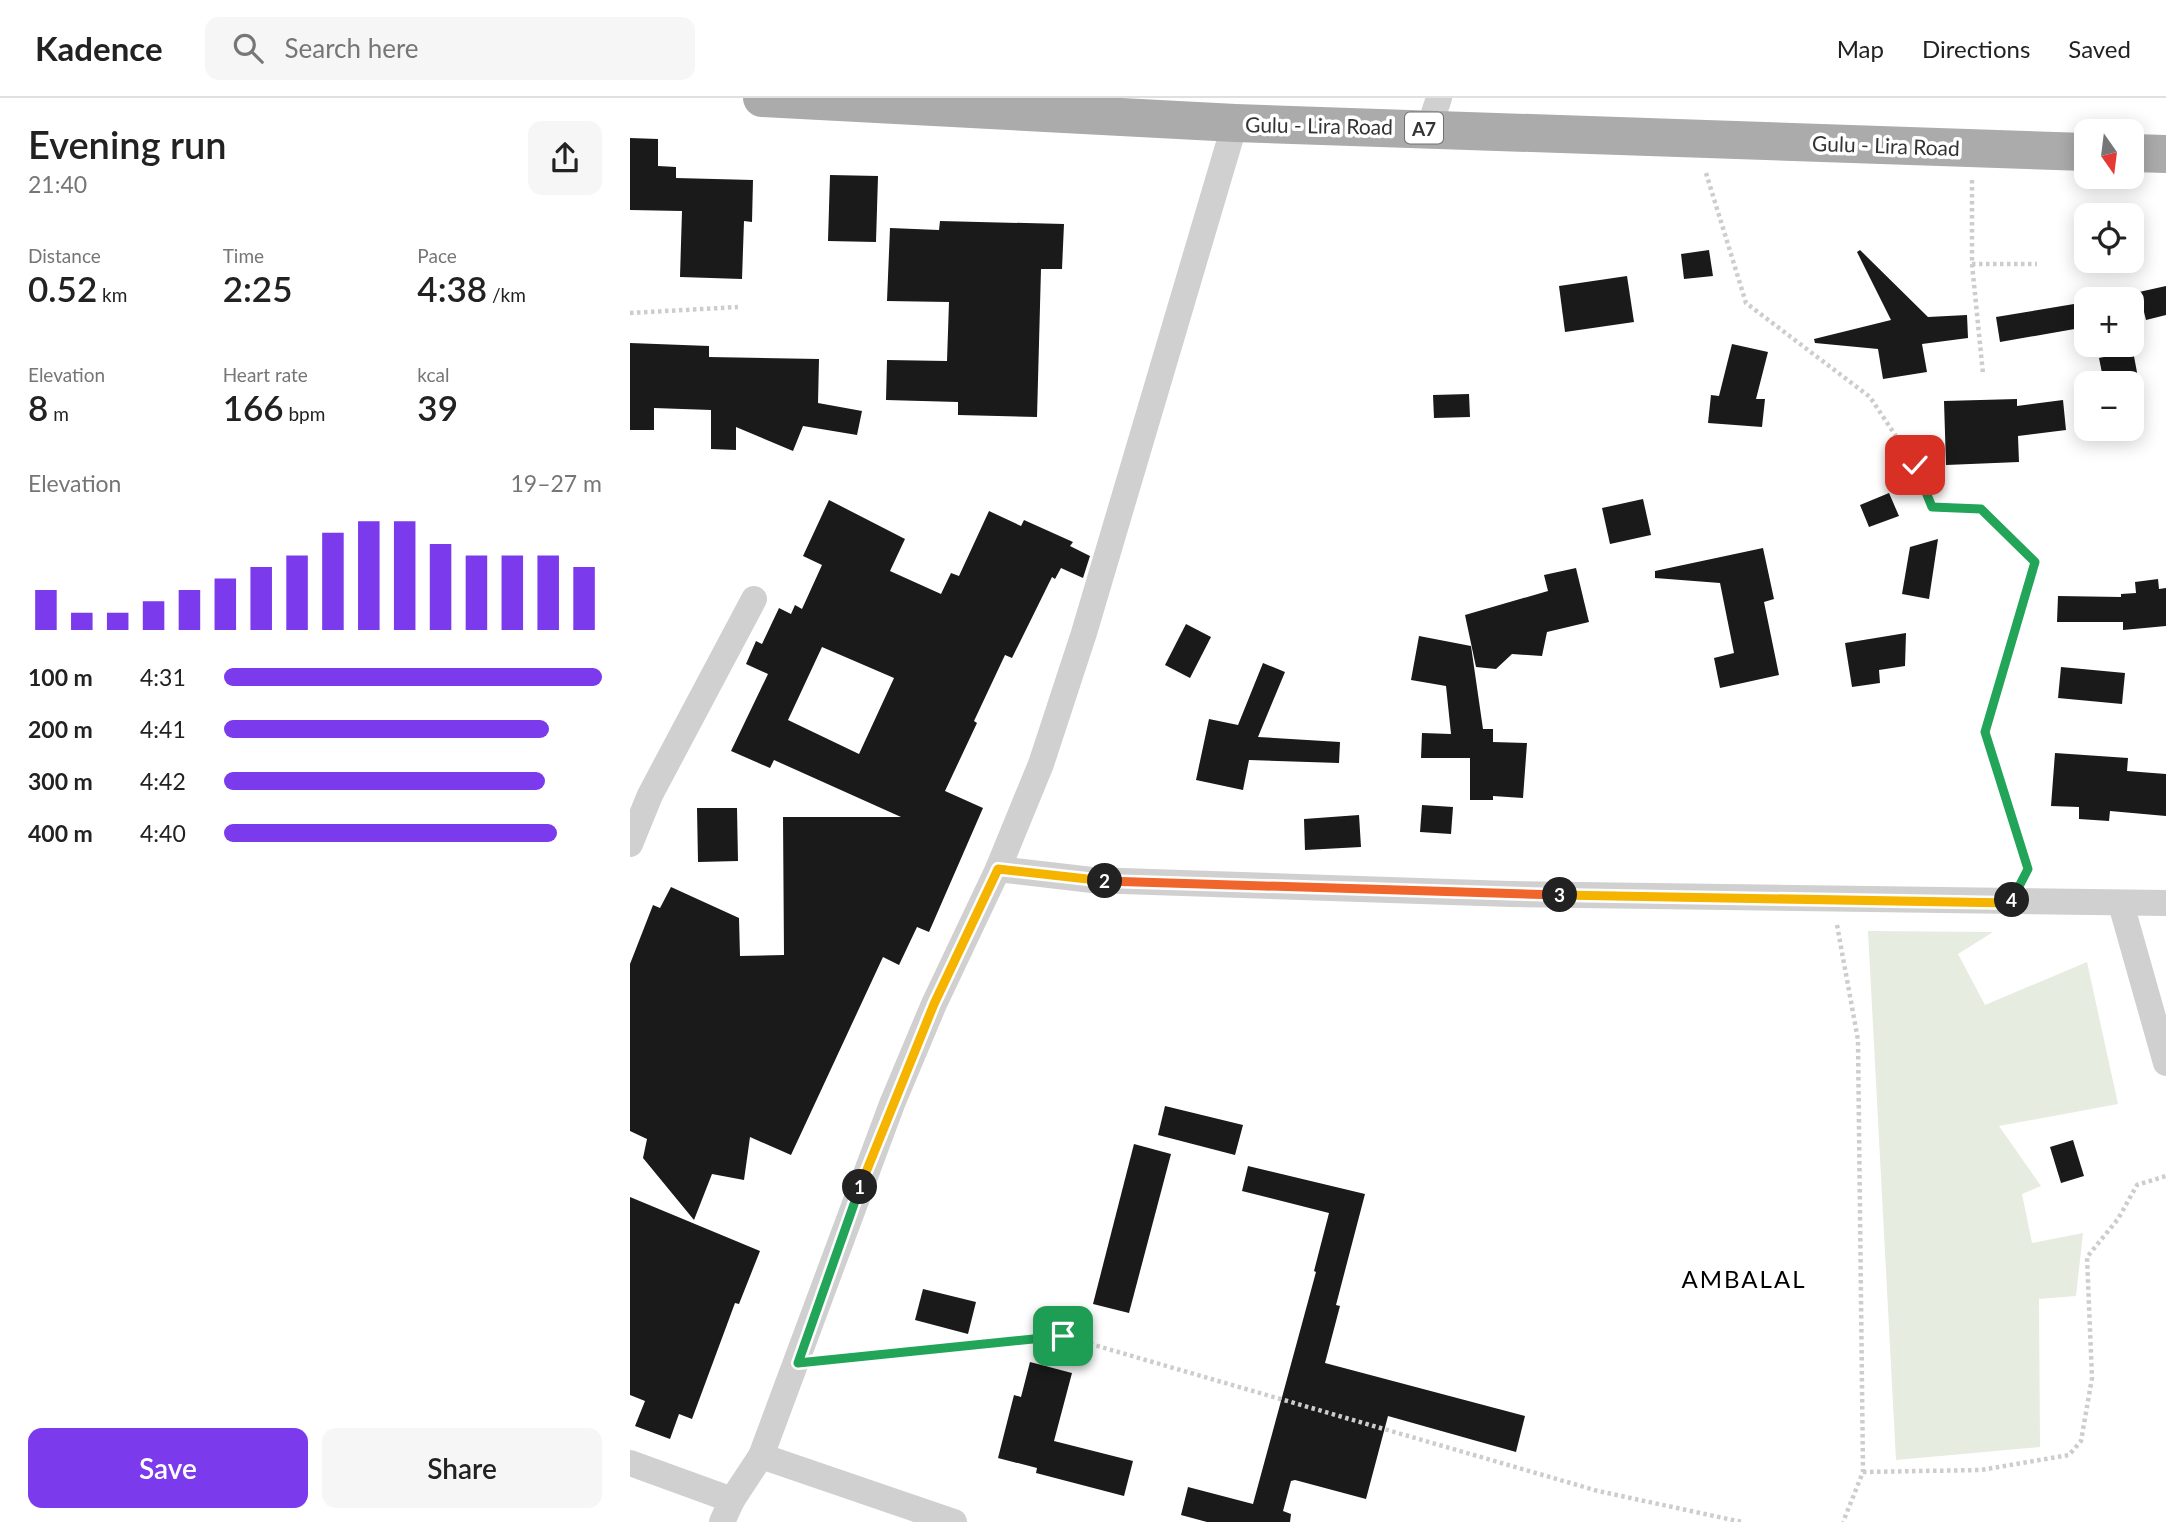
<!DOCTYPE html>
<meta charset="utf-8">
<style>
:root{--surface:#fff;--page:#f6f6f6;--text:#222;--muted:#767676;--line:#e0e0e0;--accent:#7c3aed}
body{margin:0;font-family:Lato,sans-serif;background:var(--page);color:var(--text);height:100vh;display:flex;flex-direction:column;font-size:26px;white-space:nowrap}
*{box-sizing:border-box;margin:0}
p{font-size:23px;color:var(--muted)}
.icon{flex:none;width:38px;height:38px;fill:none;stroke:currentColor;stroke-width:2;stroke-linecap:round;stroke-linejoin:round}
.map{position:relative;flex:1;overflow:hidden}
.details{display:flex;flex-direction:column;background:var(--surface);width:630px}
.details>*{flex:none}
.needle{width:46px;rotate:166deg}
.tools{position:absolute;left:1444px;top:21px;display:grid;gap:14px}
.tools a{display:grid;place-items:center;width:70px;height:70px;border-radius:14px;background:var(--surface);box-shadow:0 4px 18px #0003;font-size:35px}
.pin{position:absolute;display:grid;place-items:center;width:60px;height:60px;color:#fff;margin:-30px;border-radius:14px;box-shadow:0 4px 10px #0006}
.km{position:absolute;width:35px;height:35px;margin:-18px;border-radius:50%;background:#222;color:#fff;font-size:19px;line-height:35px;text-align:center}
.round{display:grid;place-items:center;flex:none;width:74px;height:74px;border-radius:14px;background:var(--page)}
.head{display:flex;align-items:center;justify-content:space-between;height:119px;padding:0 28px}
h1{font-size:38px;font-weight:600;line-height:52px}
.metrics{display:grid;grid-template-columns:repeat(3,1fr);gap:10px;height:119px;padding:7px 28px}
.metrics div{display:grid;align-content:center}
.metrics b{font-size:35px;font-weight:600}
.metrics small{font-size:19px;font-weight:400}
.metrics p{font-size:19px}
.chart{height:196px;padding:14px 28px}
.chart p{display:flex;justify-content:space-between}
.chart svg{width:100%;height:126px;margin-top:7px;stroke:var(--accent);stroke-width:6}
.cta{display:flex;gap:14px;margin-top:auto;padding:14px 28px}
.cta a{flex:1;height:80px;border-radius:14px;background:var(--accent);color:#fff;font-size:28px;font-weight:600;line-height:80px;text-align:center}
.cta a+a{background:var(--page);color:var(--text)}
ul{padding:0 28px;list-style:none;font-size:23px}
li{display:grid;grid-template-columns:112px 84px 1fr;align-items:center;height:52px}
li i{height:18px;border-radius:9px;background:var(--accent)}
header{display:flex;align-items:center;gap:42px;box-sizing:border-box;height:98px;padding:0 35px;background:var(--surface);border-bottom:2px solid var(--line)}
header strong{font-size:33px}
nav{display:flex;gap:38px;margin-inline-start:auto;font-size:24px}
.search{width:490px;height:63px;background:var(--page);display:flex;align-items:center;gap:18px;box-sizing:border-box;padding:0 24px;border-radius:14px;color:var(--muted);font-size:26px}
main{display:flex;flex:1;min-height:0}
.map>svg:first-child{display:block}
.green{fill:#e6ecdf}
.building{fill:#1a1a1a;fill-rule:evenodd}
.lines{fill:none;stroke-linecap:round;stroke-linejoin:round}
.path{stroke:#cdcdcd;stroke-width:4.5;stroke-dasharray:3.5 3.5;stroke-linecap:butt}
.minor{stroke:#d0d0d0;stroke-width:26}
.primary{stroke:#ababab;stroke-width:38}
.split-1-casing{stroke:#fff;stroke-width:14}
.split-2-casing{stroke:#fff;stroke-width:14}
.split-3-casing{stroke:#fff;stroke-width:14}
.split-4-casing{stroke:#fff;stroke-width:14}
.split-5-casing{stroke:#fff;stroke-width:14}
.split-1{stroke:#22a559;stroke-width:9}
.split-2{stroke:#f5b400;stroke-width:9}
.split-3{stroke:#f0652b;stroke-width:9}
.split-4{stroke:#f5b400;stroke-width:9}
.split-5{stroke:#22a559;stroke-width:9}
.labels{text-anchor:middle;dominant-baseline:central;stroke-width:7;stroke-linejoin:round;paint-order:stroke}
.shield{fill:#fff;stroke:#707070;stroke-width:2}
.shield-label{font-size:19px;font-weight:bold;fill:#333}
.street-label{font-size:21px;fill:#333;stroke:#fff}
.quarter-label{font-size:24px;letter-spacing:2px;fill:#000;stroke:#fff}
</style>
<header>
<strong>Kadence</strong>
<div class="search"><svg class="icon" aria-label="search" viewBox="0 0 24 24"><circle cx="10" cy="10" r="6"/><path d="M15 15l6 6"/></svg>Search here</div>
<nav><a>Map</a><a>Directions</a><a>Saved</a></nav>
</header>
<main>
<section class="details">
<div class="head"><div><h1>Evening run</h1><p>21:40</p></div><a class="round"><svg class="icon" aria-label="share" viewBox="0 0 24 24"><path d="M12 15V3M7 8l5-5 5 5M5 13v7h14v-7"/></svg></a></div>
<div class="metrics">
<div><p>Distance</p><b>0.52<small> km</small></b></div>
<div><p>Time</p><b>2:25</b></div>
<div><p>Pace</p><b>4:38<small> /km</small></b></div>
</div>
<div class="metrics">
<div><p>Elevation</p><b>8<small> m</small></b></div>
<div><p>Heart rate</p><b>166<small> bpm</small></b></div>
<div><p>kcal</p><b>39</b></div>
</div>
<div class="chart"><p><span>Elevation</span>19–27 m</p>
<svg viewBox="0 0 160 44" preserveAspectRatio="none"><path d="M5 44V30M15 44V38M25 44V38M35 44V34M45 44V30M55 44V26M65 44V22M75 44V18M85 44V10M95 44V6M105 44V6M115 44V14M125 44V18M135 44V18M145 44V18M155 44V22"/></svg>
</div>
<ul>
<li><b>100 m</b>4:31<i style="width:100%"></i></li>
<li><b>200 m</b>4:41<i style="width:86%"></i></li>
<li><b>300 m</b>4:42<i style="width:85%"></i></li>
<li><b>400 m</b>4:40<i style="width:88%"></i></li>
</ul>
<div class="cta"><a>Save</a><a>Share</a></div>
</section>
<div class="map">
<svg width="1536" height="1424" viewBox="0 0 1536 1424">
<rect width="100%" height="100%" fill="#fff"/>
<path class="green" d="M1238,833l125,1 -35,22 27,51 102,-43 31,142 -119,22 42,60 -19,8 10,49 51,-10 -7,63 -37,3 1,148 -144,13z"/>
<g class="building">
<path d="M0,40l28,1v27l18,1v11l77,2 -1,42 -8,-1 -2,58 -62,-2 2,-66 -52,-1z"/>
<path d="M200,77l48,1 -2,66 -48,-1z"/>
<path d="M310,123l124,3 -2,45h-21l-4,148 -79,-2v-13l-72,-2 1,-40 60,1 2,-59 -62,-1 3,-73 49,2z"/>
<path d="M1079,152l4,26 -29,3 -3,-25z"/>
<path d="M1230,152l68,67 39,-2 1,23 -46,6 5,28 -44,7 -5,-30 -63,-6 -1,-4 77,-19 -34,-68z"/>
<path d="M997,178l7,46 -69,10 -6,-46z"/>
<path d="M1536,188v29l-20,5 -7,-28z"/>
<path d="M1456,204v25l-86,15 -4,-25z"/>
<path d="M0,245l79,3v11l110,2 -1,44 44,8 -5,24 -54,-9 -10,25 -57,-24v23l-25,-1v-39l-57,-2v22h-24z"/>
<path d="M1102,246l36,8 -12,47h9l-3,28 -54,-4 3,-28 8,1z"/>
<path d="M1503,253l6,32h-35l-5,-25z"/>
<path d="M839,296l1,23 -36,1 -1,-23z"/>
<path d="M1387,301v7l46,-6 3,30 -48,6 1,26 -73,3 -2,-64z"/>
<path d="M1259,395l10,23 -30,11 -9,-22z"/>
<path d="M1013,401l8,36 -41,9 -8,-36z"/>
<path d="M199,402l76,39 -15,32 51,23 10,-21 8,3 30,-65 32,15 3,-6 49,22 -3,4 20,10 -7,22 -22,-10 -6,11 -3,-2 -40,81 -7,-3 -31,66 3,2 -32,68 38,17 -54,124 -12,-5 -18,38 -16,-8 -92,198 -41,-18 -6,43 -32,-6 -18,46 -51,-62 4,-19 -17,-8v-167l23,-59 7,3 11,-21 68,31 1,38 44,-1 -1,-138h118l-127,-57 -4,8 -39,-17 37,-77 -22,-10 10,-23 6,3 17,-36 12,6 4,-9 7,4 20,-44 -19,-9zM192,549l72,31 -35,76 -71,-34z"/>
<path d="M1308,441l-9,60 -27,-5 8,-47z"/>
<path d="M1133,450l11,51 -10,3 15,73 -59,13 -6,-30 20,-5 -14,-70 -65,-5v-7z"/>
<path d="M946,470l13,54 -42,10 -5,24 -30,-2 -16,15 -20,-2 -11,-52 83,-24 -4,-16z"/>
<path d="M1528,481l1,10 7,-1v38l-43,4v-8h-66l1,-26 63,1v-3l15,-1 -1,-11z"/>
<path d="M556,526l25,13 -21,41 -25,-13z"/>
<path d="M1276,535l-1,33 -26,4 1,13 -28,4 -7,-44z"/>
<path d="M789,538l52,10 12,83h10v13l34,1 -4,55 -30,-2v4h-23v-42h-49l1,-25 29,1 -5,-48 -35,-6z"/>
<path d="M633,565l22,9 -27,65 82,5 -1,21 -90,-3 -6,30 -47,-10 13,-61 29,6z"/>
<path d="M1431,569l64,6 -3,31 -64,-6z"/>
<path d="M1425,655l73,5 -1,13 39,3v42l-56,-5 -1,10 -30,-2v-12l-28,-1z"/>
<path d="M792,707l31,2 -2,27 -31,-2z"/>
<path d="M67,710h40l1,53 -40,1z"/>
<path d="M729,717l2,32 -56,3 -1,-31z"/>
<path d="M535,1008l78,19 -8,30 -77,-20z"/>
<path d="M1443,1042l11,36 -23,7 -11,-36z"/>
<path d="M504,1046l37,10 -42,159 -36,-9z"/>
<path d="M618,1068l117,28 -29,111 4,1 -15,57 200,53 -9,36 -128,-36 -22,83 -71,-19 -4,1 -8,30 8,3 -1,8h-83l-26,-7 7,-28 65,17 63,-232 -2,-1 15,-58 -87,-22z"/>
<path d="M0,1099l130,54 -21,53 -4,-1 -43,116 -13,-5 -9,25 -35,-13 10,-25 -15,-6z"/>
<path d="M293,1191l53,13 -8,32 -53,-14z"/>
<path d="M400,1264l42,11 -18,68 79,20 -9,35 -88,-23 1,-5 -39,-10 16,-63 7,2z"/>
</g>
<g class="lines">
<g class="path">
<path d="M1076,75l40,130 124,94 45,68 17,42 49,2 54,53 -50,170 43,137 -3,5"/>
<path d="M1342,82v84l11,110"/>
<path d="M1342,166h65"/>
<path d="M0,215l108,-6"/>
<path d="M1207,827l21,115 5,432 -20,50"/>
<path d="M196,1262l237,-24 535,155 144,31"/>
<path d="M1233,1374l118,-2 88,-15 12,-14 11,-63 -5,-121 31,-38 19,-34 29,-9"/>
</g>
<g class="minor">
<path d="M799,30l10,-30"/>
<path d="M0,746l20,-49 104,-196"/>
<path d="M368,771l94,11 418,14 656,9"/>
<path d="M1491,806l45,159"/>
<path d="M131,1358l193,66"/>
<path d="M0,1365l102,37"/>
<path d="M92,1424l10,-22 29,-44 131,-352 42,-100 64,-135 43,-105 43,-131 151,-510"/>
</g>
<g class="primary">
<path d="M132,0l473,25 851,29"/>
<path d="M1502,55l34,1"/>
</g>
</g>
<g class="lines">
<defs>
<path id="split-1" d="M230,1089l-62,176 265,-27"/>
<path id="split-2" d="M230,1089l74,-183 64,-135 107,12"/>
<path id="split-3" d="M475,783l455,14"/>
<path id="split-4" d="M930,797l450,8 2,-3"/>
<path id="split-5" d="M1285,367l17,42 49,2 54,53 -50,170 43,137 -16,31"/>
</defs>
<use href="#split-1" class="split-1-casing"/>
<use href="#split-2" class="split-2-casing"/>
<use href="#split-3" class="split-3-casing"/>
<use href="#split-4" class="split-4-casing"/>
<use href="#split-5" class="split-5-casing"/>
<use href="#split-1" class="split-1"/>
<use href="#split-2" class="split-2"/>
<use href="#split-3" class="split-3"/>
<use href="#split-4" class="split-4"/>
<use href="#split-5" class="split-5"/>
</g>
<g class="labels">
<rect class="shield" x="775" y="14.5" width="38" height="31" rx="5"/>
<g class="shield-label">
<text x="794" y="30">A7</text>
</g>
<g class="street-label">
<text transform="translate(689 27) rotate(1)">Gulu - Lira Road</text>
<text transform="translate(1256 47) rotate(2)">Gulu - Lira Road</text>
</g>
<g class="quarter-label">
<text x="1114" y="1180">AMBALAL</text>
</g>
</g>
</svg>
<div class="tools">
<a><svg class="needle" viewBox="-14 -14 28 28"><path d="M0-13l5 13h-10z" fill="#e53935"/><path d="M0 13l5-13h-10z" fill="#767676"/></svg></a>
<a><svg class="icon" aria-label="locate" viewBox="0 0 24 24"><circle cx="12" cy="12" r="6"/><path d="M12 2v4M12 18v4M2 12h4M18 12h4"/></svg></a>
<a>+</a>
<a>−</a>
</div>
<div class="pin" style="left:433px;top:1238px;background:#1e9e55"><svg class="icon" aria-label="arrive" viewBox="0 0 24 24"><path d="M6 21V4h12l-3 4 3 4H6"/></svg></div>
<div class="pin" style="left:1285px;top:367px;background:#d93025"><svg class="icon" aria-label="check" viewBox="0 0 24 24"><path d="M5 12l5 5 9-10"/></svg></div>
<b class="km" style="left:230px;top:1089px">1</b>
<b class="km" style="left:475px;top:783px">2</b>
<b class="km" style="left:930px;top:797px">3</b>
<b class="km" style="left:1382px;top:802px">4</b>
</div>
</main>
